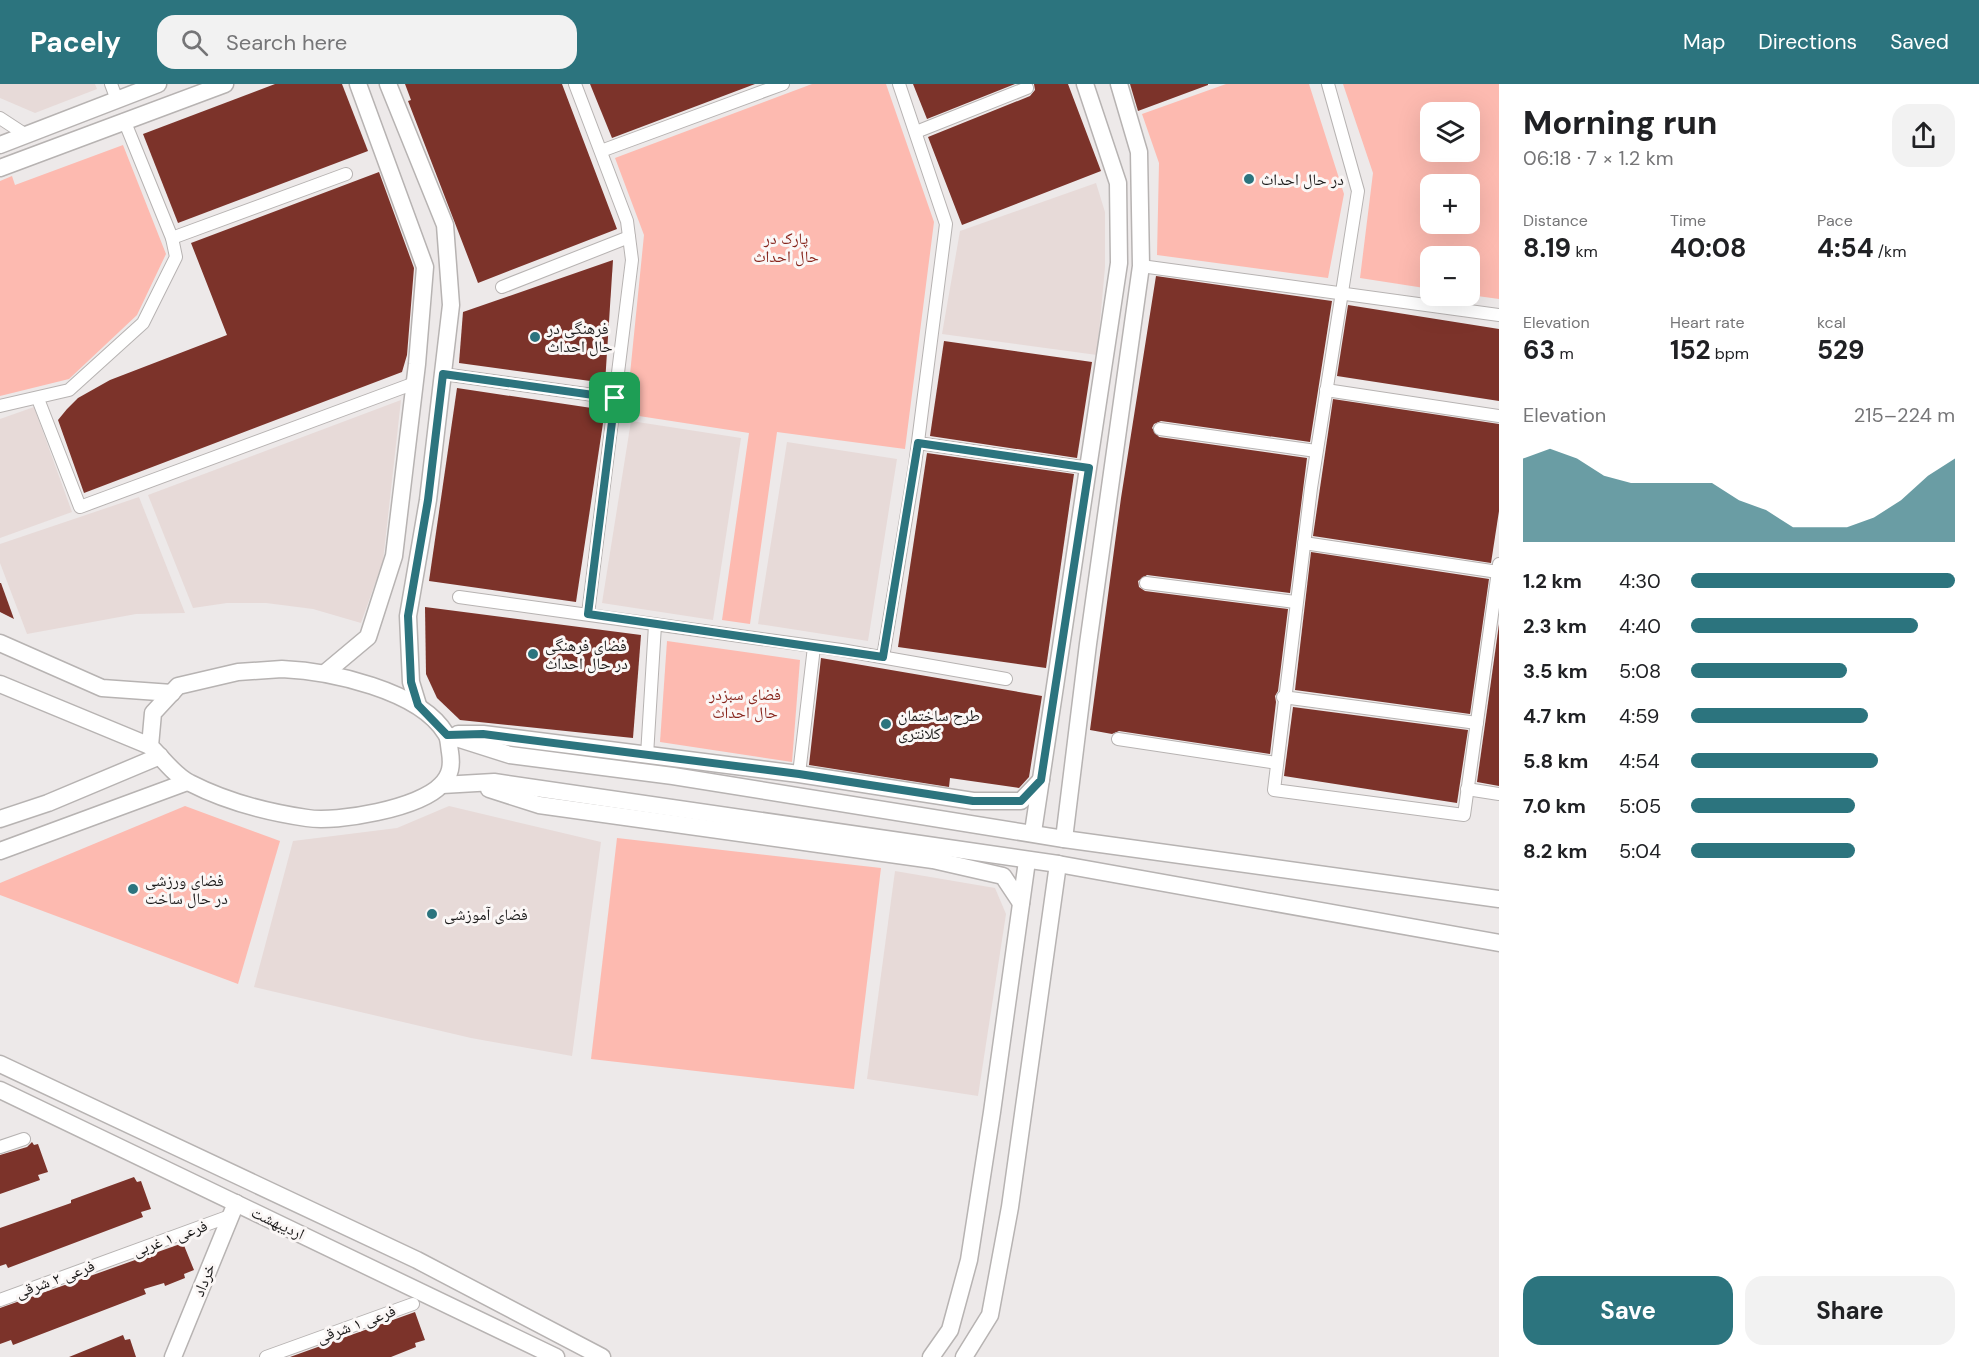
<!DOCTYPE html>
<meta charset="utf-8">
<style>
:root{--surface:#fff;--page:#f2f2f2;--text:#202124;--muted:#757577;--accent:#2c747e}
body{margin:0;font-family:"DM Sans","Noto Naskh Arabic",sans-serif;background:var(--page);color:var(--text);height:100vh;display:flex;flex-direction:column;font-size:22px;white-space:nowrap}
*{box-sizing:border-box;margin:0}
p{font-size:20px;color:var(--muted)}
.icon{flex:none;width:33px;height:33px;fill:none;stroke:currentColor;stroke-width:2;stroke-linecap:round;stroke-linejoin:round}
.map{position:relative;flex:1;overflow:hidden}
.panel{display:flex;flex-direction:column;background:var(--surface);width:480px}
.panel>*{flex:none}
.controls{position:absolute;left:1420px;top:18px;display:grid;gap:12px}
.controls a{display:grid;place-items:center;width:60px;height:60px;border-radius:12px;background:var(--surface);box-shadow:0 6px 24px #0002;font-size:30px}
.pin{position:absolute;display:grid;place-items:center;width:51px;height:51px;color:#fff;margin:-26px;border-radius:12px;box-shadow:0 3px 9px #0006}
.round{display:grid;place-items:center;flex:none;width:63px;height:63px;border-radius:18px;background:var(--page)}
.headline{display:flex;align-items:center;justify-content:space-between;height:102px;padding:0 24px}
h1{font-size:33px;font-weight:700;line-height:45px}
.stats{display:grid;grid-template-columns:repeat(3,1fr);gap:9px;height:102px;padding:6px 24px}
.stats div{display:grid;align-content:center}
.stats b{font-size:26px;font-weight:700}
.stats small{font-size:16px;font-weight:400}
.stats p{font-size:16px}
.chart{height:168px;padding:12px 24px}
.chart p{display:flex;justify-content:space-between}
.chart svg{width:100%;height:108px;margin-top:6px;fill:var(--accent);opacity:.7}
.button{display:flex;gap:12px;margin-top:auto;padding:12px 24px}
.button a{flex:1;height:69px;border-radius:18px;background:var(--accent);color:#fff;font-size:24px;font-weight:700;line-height:69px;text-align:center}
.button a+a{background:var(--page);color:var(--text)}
ul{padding:0 24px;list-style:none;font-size:20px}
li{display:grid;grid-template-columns:96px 72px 1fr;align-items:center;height:45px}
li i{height:15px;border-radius:8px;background:var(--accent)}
header{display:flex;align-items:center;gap:36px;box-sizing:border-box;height:84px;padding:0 30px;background:var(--accent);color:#fff}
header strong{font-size:28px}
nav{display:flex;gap:33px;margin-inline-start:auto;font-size:21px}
.search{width:420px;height:54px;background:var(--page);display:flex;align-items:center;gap:15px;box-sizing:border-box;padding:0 21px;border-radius:18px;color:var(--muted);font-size:22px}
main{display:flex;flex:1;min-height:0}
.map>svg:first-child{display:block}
.built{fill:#e7dad8}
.green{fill:#fdbab0;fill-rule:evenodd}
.building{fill:#7c332a}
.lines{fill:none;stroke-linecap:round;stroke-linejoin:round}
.street-casing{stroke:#b7b3b2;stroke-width:14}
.secondary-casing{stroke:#b7b3b2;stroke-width:19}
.street{stroke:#fff;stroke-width:12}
.secondary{stroke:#fff;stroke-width:16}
.route-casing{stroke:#fff;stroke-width:12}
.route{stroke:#2c747e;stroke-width:8}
.poi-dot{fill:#2c747e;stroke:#fbf7f6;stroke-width:2}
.labels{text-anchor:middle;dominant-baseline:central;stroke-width:6;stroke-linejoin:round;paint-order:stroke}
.poi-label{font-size:16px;fill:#1a1919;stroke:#fbf7f6;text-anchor:start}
.park-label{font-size:16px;fill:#87251c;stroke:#fbf7f6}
.street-label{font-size:16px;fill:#1a1919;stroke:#fbf7f6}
</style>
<header>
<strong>Pacely</strong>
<div class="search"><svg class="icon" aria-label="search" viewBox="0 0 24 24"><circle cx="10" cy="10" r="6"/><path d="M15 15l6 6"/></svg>Search here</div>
<nav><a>Map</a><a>Directions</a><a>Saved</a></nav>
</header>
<main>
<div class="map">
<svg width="1499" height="1273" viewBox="0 0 1499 1273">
<rect width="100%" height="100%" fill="#ede9e9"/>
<g class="built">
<path d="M0,0h95l2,5 -62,24 -35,-15z"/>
<path d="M1096,99l9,29v55l-8,88 -155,-21 18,-103z"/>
<path d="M401,316l-18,161 -22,62 -48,-14 -47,-6h-39l-34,5 -45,-113z"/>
<path d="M34,323l38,105 -72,26v-119z"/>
<path d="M631,337l110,17 -28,182 -111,-17z"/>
<path d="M787,358l110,17 -29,182 -110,-17z"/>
<path d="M139,413l46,116 -49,1 -109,20 -27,-71v-19z"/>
<path d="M449,722l152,36 -29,214 -101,-18 -217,-51 39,-146 104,-13z"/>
<path d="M895,787l100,17 11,26 -28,182 -111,-17z"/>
</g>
<g class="green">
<path d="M812,0h74l48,138 -29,227 -128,-17 -27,192 -28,-4 27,-187 -123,-19 18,-179 -29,-77z"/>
<path d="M1226,0h83l35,110 -16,84 -171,-23 2,-92 -17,-49z"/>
<path d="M1343,0h156v215l-29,-4v-39h-39v33l-71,-11 13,-105zM1431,28h39v40h-39zM1431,100h39v40h-39z"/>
<path d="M123,61l43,109 -29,61 -68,64 -69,17v-215l12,-5 3,9z"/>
<path d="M667,557l133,19 -8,102 -132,-20z"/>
<path d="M185,722l95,35 -42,143 -238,-89v-12z"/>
<path d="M617,754l264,30 -27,221 -263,-30z"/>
</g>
<g class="building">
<path d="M275,0h67l26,67 -190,72 -35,-89z"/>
<path d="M405,0h157l55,145 -139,54 -70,-182 3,-1z"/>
<path d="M590,0h165l-143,54z"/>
<path d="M913,0h102l-88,35z"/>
<path d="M1034,0h34l33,87 -139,54 -34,-88 102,-41 5,-6z"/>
<path d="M1130,0h78v1l-70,26z"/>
<path d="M379,88l35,96 -7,87 -5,17 -318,121 -26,-73 9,-11 11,-11 32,-18 117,-45 -36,-92z"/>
<path d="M613,176l-8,123 -146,-20 4,-51z"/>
<path d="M1156,192l176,25 -22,141 -149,-21 -7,3 -2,4 7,9 148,21 -17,135 -143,-18 -9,6 1,6 6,4 143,18 -10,82 -3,5 1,6 -6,52 -151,-23 -7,3 -22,-4 31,-232z"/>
<path d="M1348,221l151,24v72l-162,-25z"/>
<path d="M944,257l148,21 -15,96 -147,-22z"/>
<path d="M457,304l148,22 -29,192 -147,-21z"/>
<path d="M1333,315l166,25v87l-8,52 -178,-27z"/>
<path d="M927,369l147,21 -28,194 -148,-21z"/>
<path d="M1311,468l178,27 -19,135 -175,-24z"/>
<path d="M0,499h1l13,36 -14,-7z"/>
<path d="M425,523l216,28 -8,103 -173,-18 -23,-22 -11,-24z"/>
<path d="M1499,540v162l-22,-4z"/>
<path d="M821,574l221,38 -13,81 -10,11 -69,-10 -1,9 -140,-22z"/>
<path d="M1293,623l175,23 -11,73 -173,-27z"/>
<path d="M32,1058l2,3 4,-1 10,28 -10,3 2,5 -40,14v-39l27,-8z"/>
<path d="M134,1093l3,5 4,-1 10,28 -10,3 2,5 -135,51 -2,-4 -6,2v-38l71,-25v-3z"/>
<path d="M183,1159l11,27 -10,4 1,4 -20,8 -1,-3 -20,6 2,5 -133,51 -2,-5 -11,4v-36z"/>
<path d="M415,1228l10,28 -10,3 1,4 -25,10h-101z"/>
<path d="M123,1251l2,5 5,-1 6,18h-67z"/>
</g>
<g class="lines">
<defs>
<g id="street">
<path d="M111,0l6,16"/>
<path d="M575,0l52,137 5,39 -44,354"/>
<path d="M1328,0l30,107 -47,297 -37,302 190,25 35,-251"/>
<path d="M0,34l26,17"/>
<path d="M916,48l111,-44"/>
<path d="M601,67l182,-67"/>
<path d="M172,154l174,-64"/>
<path d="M1141,182l358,49"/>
<path d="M502,203l127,-50"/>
<path d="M443,290l172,24"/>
<path d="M1326,306l173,26"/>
<path d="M38,315l42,108 335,-124"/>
<path d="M0,322l69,-16 74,-67 33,-66 -4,-19 -48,-118"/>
<path d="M1160,345l156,22"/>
<path d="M918,359l171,25"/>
<path d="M1304,459l194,29"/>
<path d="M1146,499l149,19"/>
<path d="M459,513l382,53 165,29"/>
<path d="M883,573l32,-192 31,-241 -47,-140"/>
<path d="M1283,613l194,26"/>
<path d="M1118,655l159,24"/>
<path d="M647,671l8,-130"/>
<path d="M799,690l15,-127"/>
<path d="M1467,705l32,5"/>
<path d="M0,1063l24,-8"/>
<path d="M0,1216l230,-84"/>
<path d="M266,1273l147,-53"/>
</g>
<g id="secondary">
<path d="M388,0l57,141 6,80 -23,195 -20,116 3,66 7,23"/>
<path d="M0,61l158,-61"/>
<path d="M0,84l225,-84"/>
<path d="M0,559l102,45 70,5"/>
<path d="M282,585c47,2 138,21 164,65 3,4 3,13 4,18 2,13 1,23 -9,33 -21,23 -104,38 -134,33 -41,-6 -80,-16 -117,-35 -15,-7 -28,-25 -40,-37l3,-33 25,-27 60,-14z"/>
<path d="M325,589l43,-36 26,-81 23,-192 8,-97 -67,-183"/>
<path d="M0,600l150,62"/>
<path d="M458,650h25l316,40 174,27h48l20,-21"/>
<path d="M447,651l63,20 163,21 391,63 435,60"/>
<path d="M442,701l52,-3 564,82 441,79"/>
<path d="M489,705l50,16 394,55 70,16 18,27"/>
<path d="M0,735l48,-16 112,-47"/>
<path d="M1033,748l86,-569 -1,-80 -33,-99"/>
<path d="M1064,755l24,-195 53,-378 -2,-114 -20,-68"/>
<path d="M0,767l187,-69"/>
<path d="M0,980l417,196 185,97"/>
<path d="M0,1006l556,267"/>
<path d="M173,1273l63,-154"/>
<path d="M931,1273l19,-27 19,-70 23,-148 35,-251"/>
<path d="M964,1273l26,-42 20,-108 48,-343"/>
</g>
</defs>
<use href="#street" class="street-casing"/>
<use href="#secondary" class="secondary-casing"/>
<use href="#street" class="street"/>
<use href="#secondary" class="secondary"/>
</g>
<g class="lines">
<defs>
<path id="route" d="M443,290l172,24 -27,216 295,43 35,-214 171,25 -48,312 -20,21h-48l-174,-27 -316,-40 -36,1 -29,-30 -7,-23 -3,-66 20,-116z"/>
</defs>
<use href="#route" class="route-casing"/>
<use href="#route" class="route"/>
</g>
<g class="poi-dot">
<circle cx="1249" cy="95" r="6"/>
<circle cx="535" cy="253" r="6"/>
<circle cx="533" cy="570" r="6"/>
<circle cx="886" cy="640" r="6"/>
<circle cx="133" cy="805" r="6"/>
<circle cx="432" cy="830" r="6"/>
</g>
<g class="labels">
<g class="poi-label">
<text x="1261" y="95">در حال احداث</text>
<text x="547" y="244">فرهنگی در<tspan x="547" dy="18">حال احداث</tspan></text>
<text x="545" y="561">فضای فرهنگی<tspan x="545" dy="18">در حال احداث</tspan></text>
<text x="898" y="631">طرح ساختمان<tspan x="898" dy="18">کلانتری</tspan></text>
<text x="145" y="796">فضای ورزشی<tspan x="145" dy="18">در حال ساخت</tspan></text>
<text x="444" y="830">فضای آموزشی</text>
</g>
<g class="park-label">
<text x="786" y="154">پارک در<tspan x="786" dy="18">حال احداث</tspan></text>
<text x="745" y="610">فضای سبزدر<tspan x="745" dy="18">حال احداث</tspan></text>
</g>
<g class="street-label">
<text transform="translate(278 1139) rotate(25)">اردیبهشت</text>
<text transform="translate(170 1154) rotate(-20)">فرعی ۱ غربی</text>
<text transform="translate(55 1195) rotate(-20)">فرعی ۲ شرقی</text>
<text transform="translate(204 1196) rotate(-68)">خرداد</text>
<text transform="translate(356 1240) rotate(-20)">فرعی ۱ شرقی</text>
</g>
</g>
</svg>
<div class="controls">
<a><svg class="icon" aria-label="layers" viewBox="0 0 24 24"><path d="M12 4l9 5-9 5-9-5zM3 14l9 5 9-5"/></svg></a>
<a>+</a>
<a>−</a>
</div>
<div class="pin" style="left:615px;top:314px;background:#1e9e55"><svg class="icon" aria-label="arrive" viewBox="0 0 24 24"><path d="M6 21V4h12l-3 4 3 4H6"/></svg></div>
</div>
<section class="panel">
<div class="headline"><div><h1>Morning run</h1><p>06:18 · 7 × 1.2 km</p></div><a class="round"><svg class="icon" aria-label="share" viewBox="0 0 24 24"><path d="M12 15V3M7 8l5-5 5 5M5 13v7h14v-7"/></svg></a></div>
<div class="stats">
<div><p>Distance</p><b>8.19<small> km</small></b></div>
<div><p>Time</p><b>40:08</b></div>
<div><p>Pace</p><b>4:54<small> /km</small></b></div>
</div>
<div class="stats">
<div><p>Elevation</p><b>63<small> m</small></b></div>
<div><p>Heart rate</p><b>152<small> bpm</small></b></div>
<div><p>kcal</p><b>529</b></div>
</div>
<div class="chart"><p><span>Elevation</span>215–224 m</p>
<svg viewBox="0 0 160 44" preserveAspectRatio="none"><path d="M0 44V10L10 6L20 10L30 17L40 20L50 20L60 20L70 20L80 27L90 31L100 38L110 38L120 38L130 34L140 27L150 17L160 10V44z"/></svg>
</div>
<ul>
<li><b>1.2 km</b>4:30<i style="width:100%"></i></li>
<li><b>2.3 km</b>4:40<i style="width:86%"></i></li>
<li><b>3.5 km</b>5:08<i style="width:59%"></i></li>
<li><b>4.7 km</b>4:59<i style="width:67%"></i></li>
<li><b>5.8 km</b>4:54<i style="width:71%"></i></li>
<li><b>7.0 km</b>5:05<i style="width:62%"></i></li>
<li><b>8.2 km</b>5:04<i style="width:62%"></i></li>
</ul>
<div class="button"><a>Save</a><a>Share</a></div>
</section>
</main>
